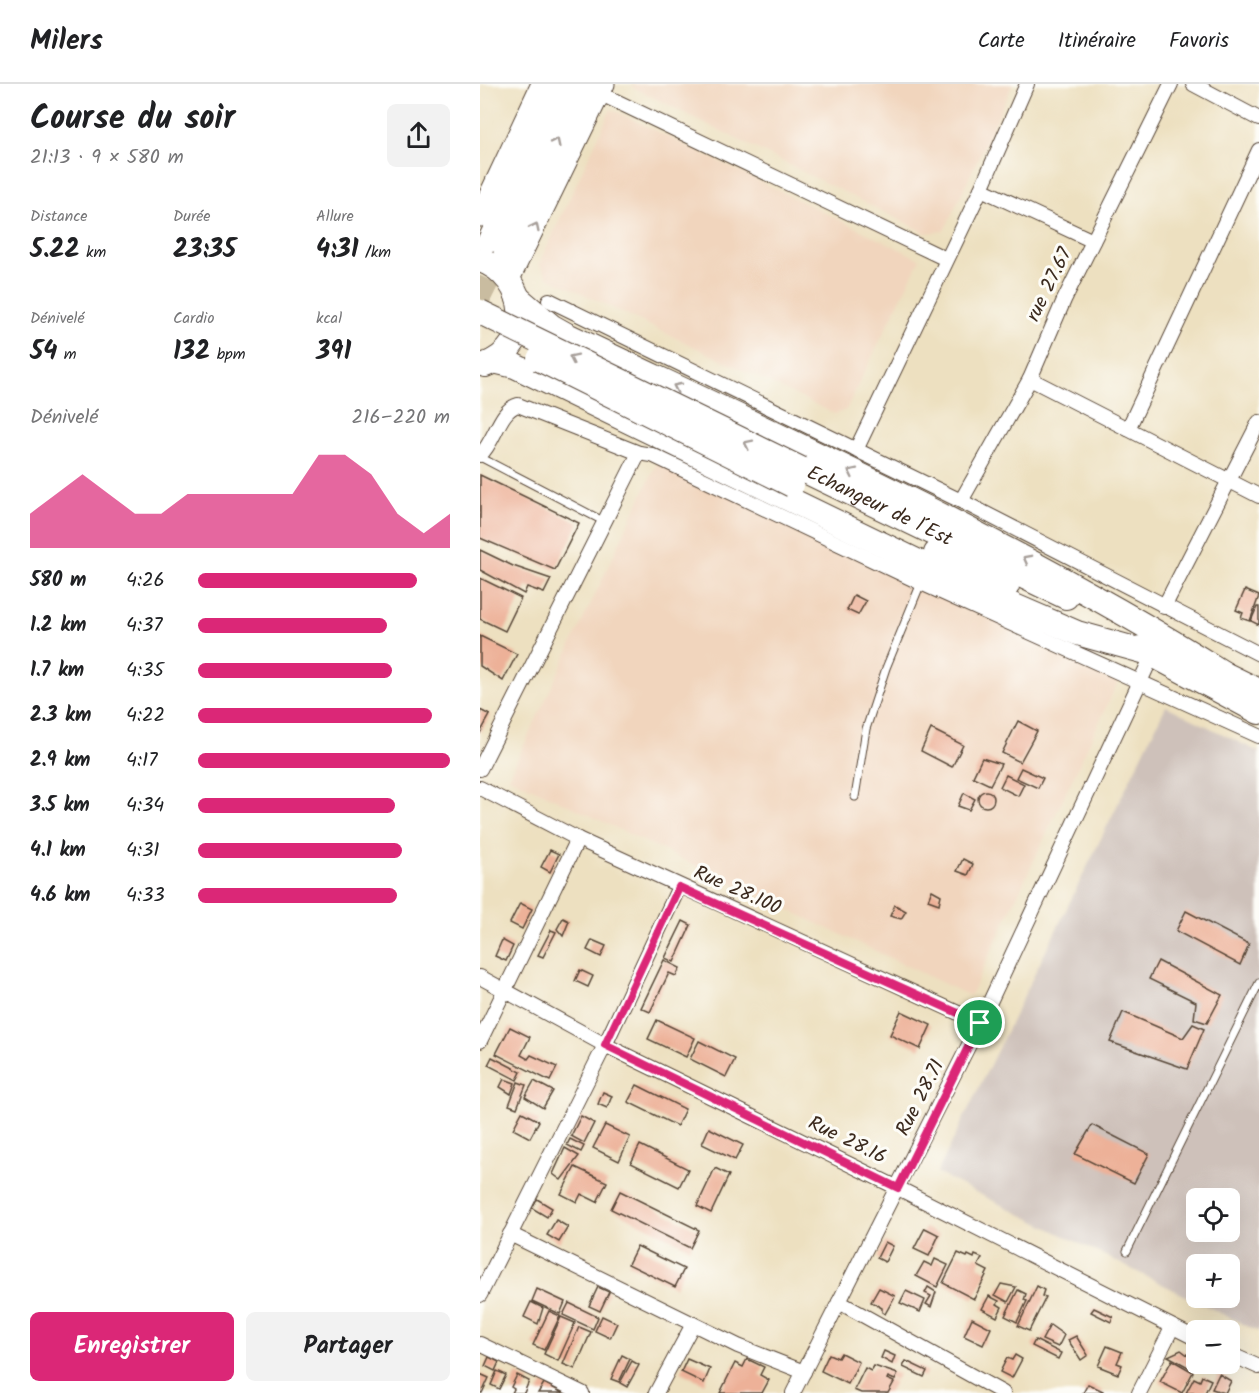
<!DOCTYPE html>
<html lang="fr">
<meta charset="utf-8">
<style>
:root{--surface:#fff;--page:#f2f2f2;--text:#202124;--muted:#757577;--line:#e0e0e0;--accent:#db2777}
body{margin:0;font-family:Kalam,sans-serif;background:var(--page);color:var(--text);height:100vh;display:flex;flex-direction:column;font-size:22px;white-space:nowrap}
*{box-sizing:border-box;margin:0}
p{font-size:20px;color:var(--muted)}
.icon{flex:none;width:33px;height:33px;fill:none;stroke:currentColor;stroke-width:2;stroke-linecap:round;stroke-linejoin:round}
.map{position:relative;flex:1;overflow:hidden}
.panel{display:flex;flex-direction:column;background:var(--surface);width:480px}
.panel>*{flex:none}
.fabs{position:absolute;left:706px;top:1104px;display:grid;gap:12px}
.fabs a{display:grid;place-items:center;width:54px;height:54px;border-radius:9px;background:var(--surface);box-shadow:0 6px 24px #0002;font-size:30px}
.pin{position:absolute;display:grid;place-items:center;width:51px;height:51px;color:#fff;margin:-26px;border:3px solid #fff;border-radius:50%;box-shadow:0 2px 6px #0007}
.round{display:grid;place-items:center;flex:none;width:63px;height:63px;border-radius:9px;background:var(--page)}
.overview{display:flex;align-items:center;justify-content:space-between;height:102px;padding:0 30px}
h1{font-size:33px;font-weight:700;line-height:45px}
.stats{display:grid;grid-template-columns:repeat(3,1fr);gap:9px;height:102px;padding:6px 30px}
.stats div{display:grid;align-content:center}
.stats b{font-size:26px;font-weight:700}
.stats small{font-size:16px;font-weight:400}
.stats p{font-size:16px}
.chart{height:168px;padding:12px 30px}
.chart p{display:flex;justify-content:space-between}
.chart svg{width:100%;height:108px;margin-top:6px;fill:var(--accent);opacity:.7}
.button{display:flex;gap:12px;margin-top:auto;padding:12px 30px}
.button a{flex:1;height:69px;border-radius:9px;background:var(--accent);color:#fff;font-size:24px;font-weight:700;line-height:69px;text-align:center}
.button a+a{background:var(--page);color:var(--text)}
ul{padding:0 30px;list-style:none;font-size:20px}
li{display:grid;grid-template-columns:96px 72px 1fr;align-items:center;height:45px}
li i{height:15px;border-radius:8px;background:var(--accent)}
header{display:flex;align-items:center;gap:36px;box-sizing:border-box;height:84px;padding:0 30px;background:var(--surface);border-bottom:2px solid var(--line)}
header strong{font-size:28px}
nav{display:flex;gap:33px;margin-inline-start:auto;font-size:21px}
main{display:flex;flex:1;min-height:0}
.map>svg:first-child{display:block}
.built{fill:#f1d5bd}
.industrial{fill:#cec1ba;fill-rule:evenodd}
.building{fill:#edb198}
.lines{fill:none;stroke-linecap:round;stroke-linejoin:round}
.primary-tunnel{stroke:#c9bca0;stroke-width:21;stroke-dasharray:21 10;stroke-linecap:butt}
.lane-casing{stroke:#564536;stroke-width:9}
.street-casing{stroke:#564536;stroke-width:16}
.primary-casing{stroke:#564536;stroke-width:23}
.highway-casing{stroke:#564536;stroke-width:26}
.lane{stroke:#fff;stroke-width:7}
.street{stroke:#fff;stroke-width:14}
.primary{stroke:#fff;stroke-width:21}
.highway{stroke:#fff;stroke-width:24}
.highway-bridge-casing{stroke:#564536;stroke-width:26;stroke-linecap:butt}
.highway-bridge{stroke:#fff;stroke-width:24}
.oneway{stroke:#a79f9a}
.route-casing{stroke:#fff;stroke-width:12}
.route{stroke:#db2777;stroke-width:8}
.labels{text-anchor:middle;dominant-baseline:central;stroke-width:6;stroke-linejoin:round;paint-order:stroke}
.street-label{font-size:20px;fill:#3b2a1e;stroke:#fdfcf7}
</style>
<header>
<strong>Milers</strong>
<nav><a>Carte</a><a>Itinéraire</a><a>Favoris</a></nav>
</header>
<main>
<section class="panel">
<div class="overview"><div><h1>Course du soir</h1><p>21:13 · 9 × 580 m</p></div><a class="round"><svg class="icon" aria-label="share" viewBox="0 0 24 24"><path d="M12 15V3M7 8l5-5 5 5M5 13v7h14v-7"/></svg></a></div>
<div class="stats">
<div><p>Distance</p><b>5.22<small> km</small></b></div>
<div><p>Durée</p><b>23:35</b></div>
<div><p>Allure</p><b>4:31<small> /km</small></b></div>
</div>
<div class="stats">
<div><p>Dénivelé</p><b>54<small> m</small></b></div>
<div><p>Cardio</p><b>132<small> bpm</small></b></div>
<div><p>kcal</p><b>391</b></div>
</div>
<div class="chart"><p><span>Dénivelé</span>216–220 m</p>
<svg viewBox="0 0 160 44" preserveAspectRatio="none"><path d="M0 44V30L10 22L20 14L30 22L40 30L50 30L60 22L70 22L80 22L90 22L100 22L110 6L120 6L130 14L140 30L150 38L160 30V44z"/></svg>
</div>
<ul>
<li><b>580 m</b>4:26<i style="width:87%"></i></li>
<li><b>1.2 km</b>4:37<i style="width:75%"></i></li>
<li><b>1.7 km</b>4:35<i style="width:77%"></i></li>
<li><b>2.3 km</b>4:22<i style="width:93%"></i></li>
<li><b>2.9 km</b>4:17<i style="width:100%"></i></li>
<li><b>3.5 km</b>4:34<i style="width:78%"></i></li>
<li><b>4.1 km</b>4:31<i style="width:81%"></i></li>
<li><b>4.6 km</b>4:33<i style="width:79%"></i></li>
</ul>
<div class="button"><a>Enregistrer</a><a>Partager</a></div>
</section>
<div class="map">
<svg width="779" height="1309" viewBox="0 0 779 1309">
<rect width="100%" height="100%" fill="#fdfcf7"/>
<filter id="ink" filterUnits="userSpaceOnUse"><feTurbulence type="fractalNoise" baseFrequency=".0167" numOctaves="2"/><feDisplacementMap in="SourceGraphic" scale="12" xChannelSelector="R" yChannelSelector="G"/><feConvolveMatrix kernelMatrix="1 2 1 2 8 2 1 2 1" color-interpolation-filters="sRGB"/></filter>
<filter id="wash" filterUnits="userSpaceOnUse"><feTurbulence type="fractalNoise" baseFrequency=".008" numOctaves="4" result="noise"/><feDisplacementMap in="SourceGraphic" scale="24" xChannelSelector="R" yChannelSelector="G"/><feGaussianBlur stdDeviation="1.35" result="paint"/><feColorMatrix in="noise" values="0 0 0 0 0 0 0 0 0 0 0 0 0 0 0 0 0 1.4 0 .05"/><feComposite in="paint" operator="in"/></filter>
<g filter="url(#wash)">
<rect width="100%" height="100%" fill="#ede0c0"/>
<g class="built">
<path d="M154,0h379l-69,147 -18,2 -294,-146z"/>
<path d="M131,25l309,150 -74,151 -11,4 -287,-137 -9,-13z"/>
<path d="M178,377l461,219 -149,316 -461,-219z"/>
</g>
<path class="industrial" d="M686,622l93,46v580l-322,-159zM717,1114h33v34h-33zM717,1180h33v34h-33z"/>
<g id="blocks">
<g class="building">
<path d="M0,391l99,48 -24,47 -75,-32z"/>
<path d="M0,466l33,16 38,13 -7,14 -17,-6 -3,7 -44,-24z"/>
<path d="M0,494l41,20 -16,33 -25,-12z"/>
<path d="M765,506l14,6 -9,25 -9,-3 2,-5 -7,-3z"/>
<path d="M374,511l12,6 -8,14 -11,-5z"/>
<path d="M777,523h2v18l-8,-4z"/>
<path d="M0,552l37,18 -14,27 -23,-15z"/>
<path d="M0,626l10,5 -10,18z"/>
<path d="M538,637l19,10 -17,31 -18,-9z"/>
<path d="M451,645l32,16 -11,22 -31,-16z"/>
<path d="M502,674l19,6 -11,21 -17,-8z"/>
<path d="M541,684l22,10 -5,10 -22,-10z"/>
<path d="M526,691l18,9 -6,12 -18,-9z"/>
<circle cx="506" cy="715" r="8"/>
<path d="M484,709l11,6 -6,11 -11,-4z"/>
<path d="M70,766l9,4 -9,18 -9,-5z"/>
<path d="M483,775l10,5 -5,11 -11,-4z"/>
<path d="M452,806l9,5 -2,9 -11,-4z"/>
<path d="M40,819l12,6 -10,20 -12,-6z"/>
<path d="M415,821l11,6 -5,8 -11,-3z"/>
<path d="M706,827l63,33 -9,21 -64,-34z"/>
<path d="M83,834l6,3 -6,15 -6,-7z"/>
<path d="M203,837l8,4 -17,37 -9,-4z"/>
<path d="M71,846l5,2 -13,25 -5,-2z"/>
<path d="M22,856l11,6 -7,15 -11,-5z"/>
<path d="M112,856l14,6 -5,11 -14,-7z"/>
<path d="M184,876l16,8 -4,8 -7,-3 -19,39 -9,-4z"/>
<path d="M678,877l64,34 -15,28 -13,-4 2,-17 -47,-23z"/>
<path d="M100,886l13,6 -5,11 -13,-6z"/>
<path d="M421,927l30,14 -11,24 -30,-14z"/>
<path d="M643,928l60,26 10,-14 11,5 -17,40 -77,-27z"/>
<path d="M177,936l38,18 -9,19 -38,-18z"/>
<path d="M30,943l20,10 -9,18 7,4 3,-4 26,12 -7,14 -54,-27z"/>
<path d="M219,957l36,18 -9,18 -36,-18z"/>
<path d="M12,973l29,15 -4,8 -29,-15z"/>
<path d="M24,995l11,4 -4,11 -11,-7z"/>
<path d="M54,997l19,10 -10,17 -18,-11z"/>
<path d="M38,998l8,3 -9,23 -8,-3z"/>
<path d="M157,1001l48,24 -8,17 -49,-24z"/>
<path d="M123,1008l9,4 -5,12 -9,-4z"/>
<path d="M42,1028l17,9 -9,17 -17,-9z"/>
<path d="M101,1032l13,7 -10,20 -13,-7z"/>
<path d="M125,1041l25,12 -11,24 -26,-13z"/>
<path d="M612,1041l57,29 -15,29 -59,-29z"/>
<path d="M229,1044l34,17 -8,15 -33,-16z"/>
<path d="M90,1055l14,7 -3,6 -14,-7z"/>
<path d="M160,1061l48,24 -9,18 -48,-24z"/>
<path d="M85,1064l14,8 -18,24 -8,-6z"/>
<path d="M95,1083l32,15 -10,20 -16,-8 -4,8 -16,-8z"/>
<path d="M235,1084l14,7 -18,38 -14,-7z"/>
<path d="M140,1107l79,39 -9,18 -79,-39z"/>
<path d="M57,1115l15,9 -5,9 -15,-9z"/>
<path d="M76,1136l12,7 -9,15 -12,-7z"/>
<path d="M445,1144l14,7 -10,21 -15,-7z"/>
<path d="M405,1158l8,4 -8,16 -8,-4z"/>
<path d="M157,1162l47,23 -9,18 -47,-23z"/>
<path d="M478,1169l9,4 1,-2 6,3 1,-3 7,3 -4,8 10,5 -14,28 -31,-16z"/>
<path d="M455,1175l13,6 -11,22 -21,-11 8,-14 8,4z"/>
<path d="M521,1200l15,3 -8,15 -13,-7z"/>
<path d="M557,1202l7,4 -2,6 4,1 -17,34 -11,-5z"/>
<path d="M118,1203l11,5 -9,19 -11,-5z"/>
<path d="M448,1203l8,5 -5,15 -5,-3 5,-8 -6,-3z"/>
<path d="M399,1204l16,8 -10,18 -3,-2v-4l-11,-6z"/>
<path d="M57,1205l28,13 -5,12 -28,-13z"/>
<path d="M538,1206l8,4 -2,6 3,1 -10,21 -12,-6z"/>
<path d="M426,1207l19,9 -5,12 -20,-9z"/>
<path d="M509,1212l10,5 -2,3 5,3 -5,10 -15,-8z"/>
<path d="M51,1218l12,6 -5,16 -14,-7z"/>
<path d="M89,1219l29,14 -5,12 -30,-14z"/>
<path d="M614,1224l19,9 -2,5 -20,-10z"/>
<path d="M69,1227l11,5 -16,34 -11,-5z"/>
<path d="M122,1232l15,7 -7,15 -15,-7z"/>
<path d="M81,1233l14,6 -17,38 -14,-7z"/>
<path d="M492,1234l19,10 -8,17 -19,-9z"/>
<path d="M570,1241l14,10 -6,12 -16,-7z"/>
<path d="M99,1243l12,5 -16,37 -12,-5z"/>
<path d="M596,1252l12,19 -7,5 -13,-20z"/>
<path d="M555,1256l26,13 -3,6 -26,-13z"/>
<path d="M627,1262l15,6 -5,11 5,2 -4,9 -20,-8z"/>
<path d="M701,1266l13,10 -4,8 -22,-12z"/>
<path d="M404,1267l11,5 -3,8 -11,-6z"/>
<path d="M361,1269l18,9 -11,22 -27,-13 8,-17 9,4z"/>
<path d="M142,1271l8,4 -11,23 -8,-3z"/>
<path d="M535,1271l7,4 -10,19 -12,-6 7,-14 5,2z"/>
<path d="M9,1273l10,5 -4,9 -10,-5z"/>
<path d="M207,1275l23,10 -6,14 -23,-11z"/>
<path d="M267,1275l17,8 -4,8 9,5 -7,13h-42l15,-30 8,4z"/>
<path d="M692,1276l21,12 -11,21 -22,-11z"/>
<path d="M152,1277l7,4 -12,22 -7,-4z"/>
<path d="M426,1277l21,10 -3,6 -21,-10z"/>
<path d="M394,1282l24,8 -3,6 -7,-3 -1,2 7,3 -6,11h-27l-7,-3 11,-22 6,3z"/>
<path d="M17,1287l9,4 -7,14 -8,-4z"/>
<path d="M0,1290l9,4 -7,15h-2z"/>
<path d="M739,1290l12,7 -6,12 -13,-4z"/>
<path d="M37,1291l12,6 -5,12h-12l2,-4 -3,-2z"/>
<path d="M722,1292l9,4 -6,13h-19l8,-15 6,3z"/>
<path d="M64,1299l19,10h-25z"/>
<path d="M608,1300l15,7v2h-20z"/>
</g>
</g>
</g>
<g filter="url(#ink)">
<use href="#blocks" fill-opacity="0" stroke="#564536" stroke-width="1.5"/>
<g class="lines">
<path class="primary-tunnel" d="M0,215l22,-45"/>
<defs>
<g id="lane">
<path d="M0,373l125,65"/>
<path d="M375,713l11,-68 20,-61 35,-85"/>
<path d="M647,1167l132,-268"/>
</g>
<g id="street">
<path d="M713,0l66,35"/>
<path d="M119,9l347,166"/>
<path d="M501,105l112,52"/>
<path d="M69,216l412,201 298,153"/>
<path d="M550,295l229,117"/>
<path d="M648,345l131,-279"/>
<path d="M376,366l125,-261 46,-105"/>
<path d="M0,371c15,-13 19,-45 38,-50l121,48 13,2 269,128 338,153"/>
<path d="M481,417l69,-122 34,-79 107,-216"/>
<path d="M684,523l95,-185"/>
<path d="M0,685l159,-316"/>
<path d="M0,704l98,51 402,184"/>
<path d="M0,893l125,68 293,143 299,151"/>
<path d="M0,957l98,-202"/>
<path d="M30,1150l228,112 66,26"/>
<path d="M0,1211l125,-250 74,-158"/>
<path d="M359,1218l164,91"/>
<path d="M0,1260l102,49"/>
<path d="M750,1270l29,13"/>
<path d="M176,1309l37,-69"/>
<path d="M313,1309l187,-370 173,-369"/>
<path d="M659,1309l33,-65"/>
</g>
<g id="primary">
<path d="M0,132l62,-132"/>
<path d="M7,159l76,-159"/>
<path d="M24,167l80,-167"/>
<path d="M29,195l95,-195"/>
</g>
<g id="highway">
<path d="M0,176c49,17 57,85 5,105"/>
<path d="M38,214l33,28 16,9c222,106 447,207 656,338"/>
<path d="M14,277l21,5 453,220 109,47 76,21"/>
<path id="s1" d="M321,385l265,128"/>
<path d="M456,469l71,33"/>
<path d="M660,564l119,64"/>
<path d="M728,582l51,25"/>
</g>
</defs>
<use href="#lane" class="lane-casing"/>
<use href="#street" class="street-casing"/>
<use href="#primary" class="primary-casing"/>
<use href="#highway" class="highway-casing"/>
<use href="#lane" class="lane"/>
<use href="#street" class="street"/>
<use href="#primary" class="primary"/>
<use href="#highway" class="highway"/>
<defs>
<g id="highway-bridge">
<path d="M0,228l321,157"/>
<path d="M59,275l253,126"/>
</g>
</defs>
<use href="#highway-bridge" class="highway-bridge-casing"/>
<use href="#highway-bridge" class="highway-bridge"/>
</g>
<defs><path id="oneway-chevron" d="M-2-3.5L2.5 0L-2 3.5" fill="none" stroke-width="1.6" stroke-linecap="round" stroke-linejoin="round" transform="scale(1.5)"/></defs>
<g class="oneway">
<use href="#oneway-chevron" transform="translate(76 58) rotate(-64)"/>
<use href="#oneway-chevron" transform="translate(55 143) rotate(-64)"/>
<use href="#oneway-chevron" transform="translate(93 274) rotate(-154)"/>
<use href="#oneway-chevron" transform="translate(197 303) rotate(-154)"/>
<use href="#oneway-chevron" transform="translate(268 360) rotate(-154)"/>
<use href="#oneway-chevron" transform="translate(372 388) rotate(-154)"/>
<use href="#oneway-chevron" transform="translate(547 475) rotate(-152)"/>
</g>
</g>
<g class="lines" filter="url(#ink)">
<defs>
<path id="route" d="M199,803l301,136 -82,165 -293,-143z"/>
</defs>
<use href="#route" class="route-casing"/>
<use href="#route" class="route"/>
</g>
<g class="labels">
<g class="street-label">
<text transform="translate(570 201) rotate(-64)">rue 27.67</text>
<text stroke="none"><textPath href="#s1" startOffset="87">Echangeur de l´Est</textPath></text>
<text transform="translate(257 807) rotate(24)">Rue 28.100</text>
<text transform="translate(441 1014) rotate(-63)">Rue 28.71</text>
<text transform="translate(367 1057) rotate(26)">Rue 28.16</text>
</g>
</g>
</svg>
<div class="fabs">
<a><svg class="icon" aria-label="locate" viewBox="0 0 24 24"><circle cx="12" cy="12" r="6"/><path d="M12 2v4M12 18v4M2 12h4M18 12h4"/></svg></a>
<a>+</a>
<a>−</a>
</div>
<div class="pin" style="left:500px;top:939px;background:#1e9e55"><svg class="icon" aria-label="arrive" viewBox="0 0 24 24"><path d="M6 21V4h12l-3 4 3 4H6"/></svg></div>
</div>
</main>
